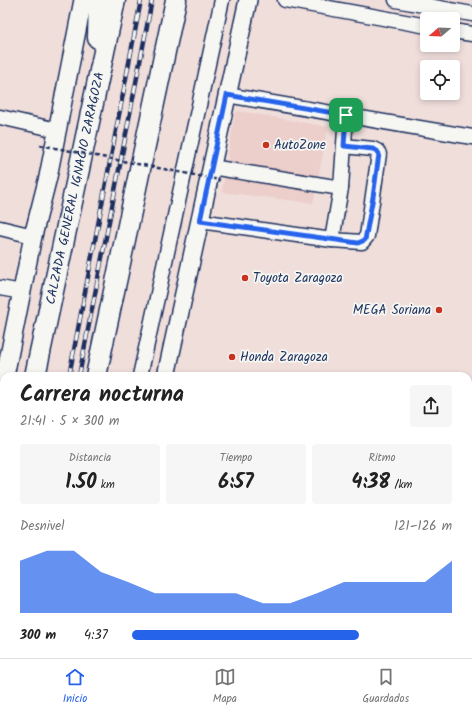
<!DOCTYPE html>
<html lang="es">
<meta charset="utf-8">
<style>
:root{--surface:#fff;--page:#f6f6f6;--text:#222;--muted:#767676;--line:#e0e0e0;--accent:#2563eb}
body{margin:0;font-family:Kalam,sans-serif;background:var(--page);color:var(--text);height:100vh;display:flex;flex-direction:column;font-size:15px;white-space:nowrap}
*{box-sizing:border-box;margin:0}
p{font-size:13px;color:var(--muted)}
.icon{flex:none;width:22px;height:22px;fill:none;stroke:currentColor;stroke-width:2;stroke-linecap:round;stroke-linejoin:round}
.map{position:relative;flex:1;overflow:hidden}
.side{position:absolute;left:0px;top:372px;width:472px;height:286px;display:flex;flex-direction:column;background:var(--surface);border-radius:12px 12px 0 0;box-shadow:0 2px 6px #0003}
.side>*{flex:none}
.needle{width:26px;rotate:251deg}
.tools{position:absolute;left:420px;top:12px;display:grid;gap:8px}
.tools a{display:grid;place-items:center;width:40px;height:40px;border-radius:4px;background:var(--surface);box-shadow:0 2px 6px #0003;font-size:20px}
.pin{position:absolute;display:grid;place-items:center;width:34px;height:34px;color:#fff;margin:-17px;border-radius:8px;box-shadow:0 2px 6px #0006}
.round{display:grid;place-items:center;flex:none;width:42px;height:42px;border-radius:4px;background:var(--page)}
.overview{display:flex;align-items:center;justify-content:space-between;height:68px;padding:0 20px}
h1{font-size:22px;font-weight:700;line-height:30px}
.metrics{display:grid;grid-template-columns:repeat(3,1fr);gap:6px;height:68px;padding:4px 20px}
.metrics div{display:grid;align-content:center;border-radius:4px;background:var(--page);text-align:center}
.metrics b{font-size:20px;font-weight:700}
.metrics small{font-size:11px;font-weight:400}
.metrics p{font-size:11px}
.chart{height:112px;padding:8px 20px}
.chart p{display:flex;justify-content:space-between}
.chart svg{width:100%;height:72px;margin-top:4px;fill:var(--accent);opacity:.7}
ul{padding:0 20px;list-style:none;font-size:13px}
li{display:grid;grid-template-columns:64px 48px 1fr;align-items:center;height:30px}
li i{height:10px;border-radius:5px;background:var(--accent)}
.dock{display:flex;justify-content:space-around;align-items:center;height:56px;border-top:1px solid var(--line);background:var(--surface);font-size:11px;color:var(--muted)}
.dock a{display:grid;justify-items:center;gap:2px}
.dock .selected{color:var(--accent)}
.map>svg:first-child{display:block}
.built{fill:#ecceca}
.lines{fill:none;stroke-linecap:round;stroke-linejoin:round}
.minor-casing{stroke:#1b2f5e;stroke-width:17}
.major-casing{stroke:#1b2f5e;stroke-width:20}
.highway-casing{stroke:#1b2f5e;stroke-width:23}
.path{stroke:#1b2f5e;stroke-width:2.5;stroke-dasharray:4 3;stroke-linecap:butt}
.minor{stroke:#f6f6f2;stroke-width:14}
.major{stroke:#f6f6f2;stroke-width:17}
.highway{stroke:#f6f6f2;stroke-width:20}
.rail-casing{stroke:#1b2f5e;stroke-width:4.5}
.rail{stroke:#f6f6f2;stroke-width:3;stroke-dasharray:9;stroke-linecap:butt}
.path-bridge{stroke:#1b2f5e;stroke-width:2.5;stroke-dasharray:4 3;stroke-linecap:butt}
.route-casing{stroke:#fff;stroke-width:8}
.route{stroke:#2563eb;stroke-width:5}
.poi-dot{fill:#c8321e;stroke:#f6f6f2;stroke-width:1.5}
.labels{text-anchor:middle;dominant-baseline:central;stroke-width:3.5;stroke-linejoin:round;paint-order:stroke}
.poi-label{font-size:13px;fill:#1b2f5e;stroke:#f6f6f2;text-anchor:start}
.street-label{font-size:13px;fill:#1b2f5e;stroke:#f6f6f2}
</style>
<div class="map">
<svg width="472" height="658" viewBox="0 0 472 658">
<rect width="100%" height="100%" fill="#f0dedb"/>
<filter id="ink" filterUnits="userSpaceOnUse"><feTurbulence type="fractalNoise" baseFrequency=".025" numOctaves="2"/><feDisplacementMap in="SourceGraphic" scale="8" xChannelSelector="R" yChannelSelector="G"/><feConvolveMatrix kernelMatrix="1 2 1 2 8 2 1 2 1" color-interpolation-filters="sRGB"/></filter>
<g filter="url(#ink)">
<path class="built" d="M239,111l89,16 -15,76 -91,-11 13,-79z"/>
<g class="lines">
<defs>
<g id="minor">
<path d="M285,0l142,26"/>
<path d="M396,0l76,14"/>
<path d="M453,31l19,3"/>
<path d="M227,95l245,42"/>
<path d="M0,117l57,13"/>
<path d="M211,167l130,21"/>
<path d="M200,221l132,19 30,2 5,-6 12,-82 -2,-3 -4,-2 -29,-3"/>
<path d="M0,228l33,8"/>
<path d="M332,240l9,-52 5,-73"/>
<path d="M0,288l22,4"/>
<path d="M140,376l82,-376"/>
<path d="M468,500l4,1"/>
<path d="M80,658v-4"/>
</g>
<g id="major">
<path d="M5,376l28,-140 15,-59 35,-177"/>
<path d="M166,376l82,-376"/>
<path d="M0,398l4,-18"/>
<path d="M107,658l1,-4"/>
</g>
<g id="highway">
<path d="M98,38l1,-38"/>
<path id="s1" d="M35,376l80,-376"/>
<path d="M96,376l80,-376"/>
<path d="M0,540l4,-19"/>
<path d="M37,658v-4"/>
</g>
</defs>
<use href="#minor" class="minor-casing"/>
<use href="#major" class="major-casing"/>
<use href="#highway" class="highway-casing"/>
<path class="path" d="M0,561l4,1"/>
<use href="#minor" class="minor"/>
<use href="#major" class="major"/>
<use href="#highway" class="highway"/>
<defs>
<g id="rail">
<path d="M69,376l72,-376"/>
<path d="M79,376l73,-376"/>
<path d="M11,658l1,-4"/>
<path d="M21,658l1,-4"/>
</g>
</defs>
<use href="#rail" class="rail-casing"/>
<use href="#rail" class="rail"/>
<path class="path-bridge" d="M40,145l180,35"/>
</g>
</g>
<g class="lines" filter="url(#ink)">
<defs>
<path id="route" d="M227,95l119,20 -2,31 29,3 4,2 2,3 -6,43 -8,43 -7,3 -158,-22z"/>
</defs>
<use href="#route" class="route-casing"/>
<use href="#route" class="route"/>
</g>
<g class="poi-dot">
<circle cx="266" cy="145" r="4"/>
<circle cx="245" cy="278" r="4"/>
<circle cx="439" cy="310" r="4"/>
<circle cx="232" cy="357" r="4"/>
</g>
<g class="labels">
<g class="poi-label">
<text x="274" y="145">AutoZone</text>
<text x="253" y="278">Toyota Zaragoza</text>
<text x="431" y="310" text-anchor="end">MEGA Soriana</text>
<text x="240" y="357">Honda Zaragoza</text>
</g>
<g class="street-label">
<text stroke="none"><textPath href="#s1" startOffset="192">CALZADA GENERAL IGNACIO ZARAGOZA</textPath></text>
</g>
</g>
</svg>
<div class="tools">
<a><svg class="needle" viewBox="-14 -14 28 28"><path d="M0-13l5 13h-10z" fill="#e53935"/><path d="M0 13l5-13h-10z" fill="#767676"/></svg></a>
<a><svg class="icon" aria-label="locate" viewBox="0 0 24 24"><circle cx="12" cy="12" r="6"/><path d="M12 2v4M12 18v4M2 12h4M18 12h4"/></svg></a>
</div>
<div class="pin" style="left:346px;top:115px;background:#1e9e55"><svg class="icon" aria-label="arrive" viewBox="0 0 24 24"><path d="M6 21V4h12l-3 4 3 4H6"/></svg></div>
<section class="side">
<div class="overview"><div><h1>Carrera nocturna</h1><p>21:41 · 5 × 300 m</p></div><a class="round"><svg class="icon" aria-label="share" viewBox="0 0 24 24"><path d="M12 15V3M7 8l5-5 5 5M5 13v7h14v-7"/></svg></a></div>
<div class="metrics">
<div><p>Distancia</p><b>1.50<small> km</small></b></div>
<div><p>Tiempo</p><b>6:57</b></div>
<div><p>Ritmo</p><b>4:38<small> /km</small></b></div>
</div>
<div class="chart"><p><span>Desnivel</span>121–126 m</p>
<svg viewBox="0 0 160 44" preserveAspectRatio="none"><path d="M0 44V12L10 6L20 6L30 19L40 25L50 32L60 32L70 32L80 32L90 38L100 38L110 32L120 25L130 25L140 25L150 25L160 12V44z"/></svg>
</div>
<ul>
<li><b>300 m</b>4:37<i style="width:71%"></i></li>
</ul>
</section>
</div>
<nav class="dock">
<a class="selected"><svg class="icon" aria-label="home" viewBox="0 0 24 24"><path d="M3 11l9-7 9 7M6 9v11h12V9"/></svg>Inicio</a>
<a><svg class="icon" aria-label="map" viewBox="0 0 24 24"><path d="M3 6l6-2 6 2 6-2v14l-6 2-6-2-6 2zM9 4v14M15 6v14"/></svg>Mapa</a>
<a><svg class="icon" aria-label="saved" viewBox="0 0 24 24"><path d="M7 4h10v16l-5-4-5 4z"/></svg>Guardados</a>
</nav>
